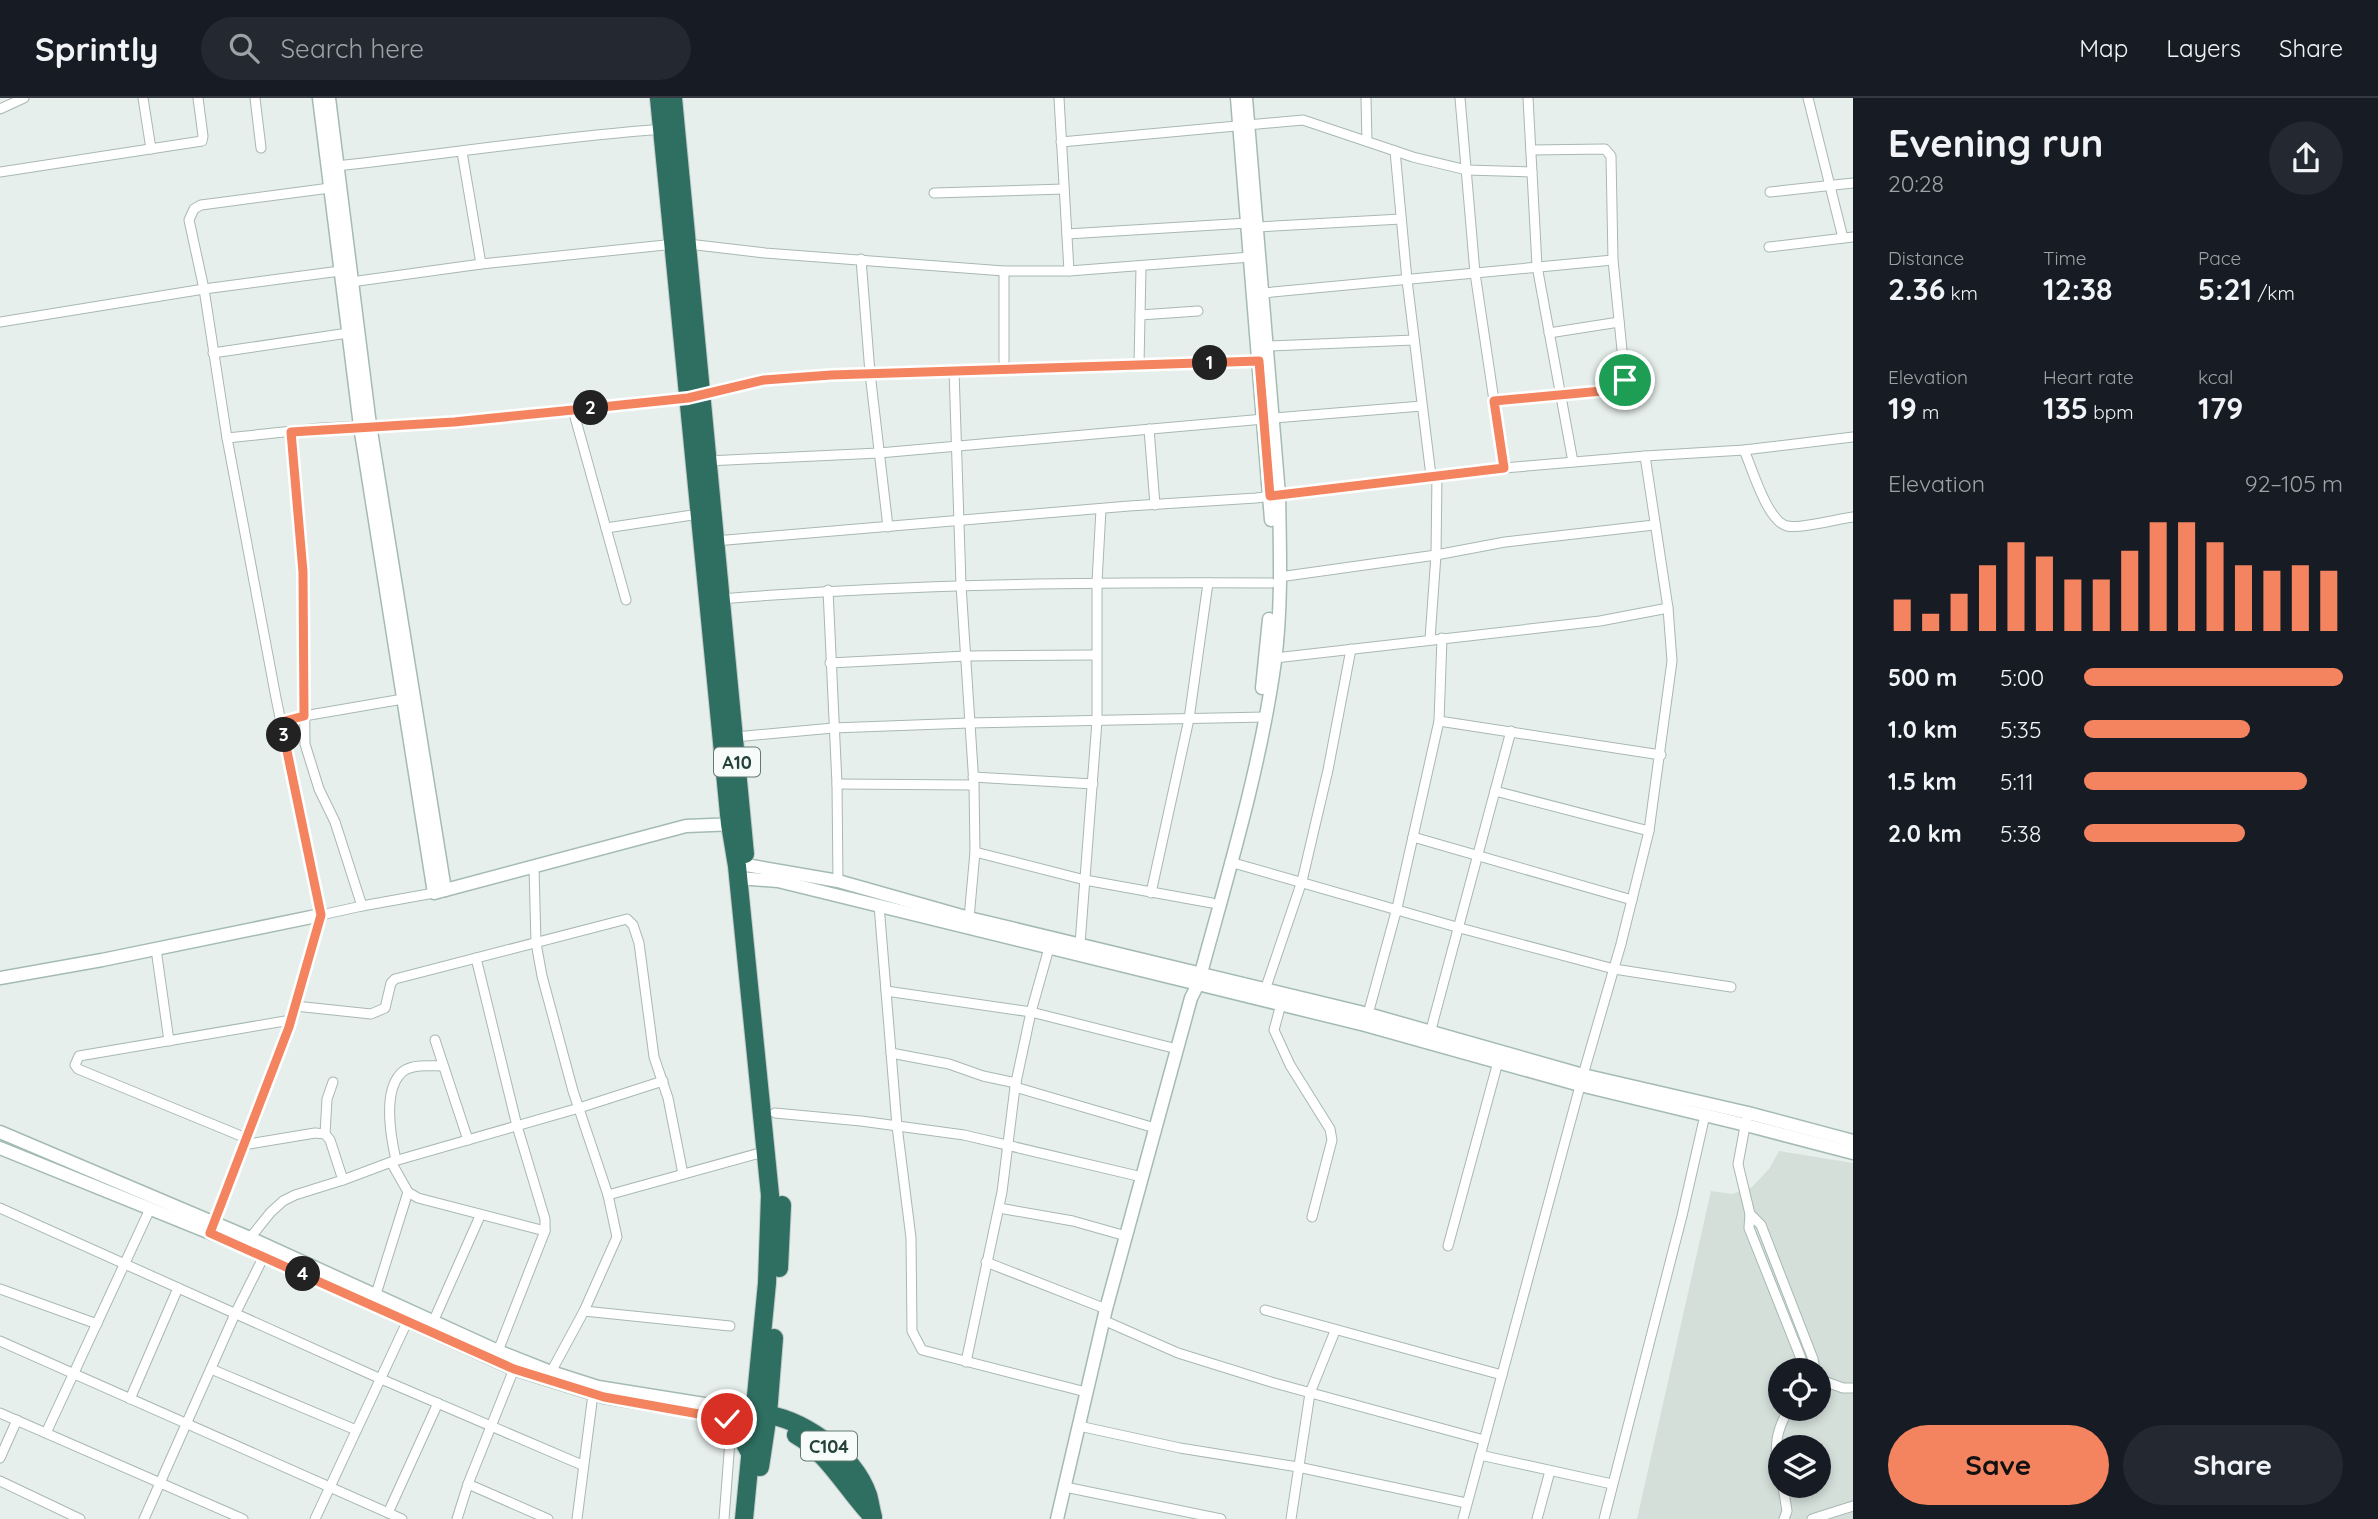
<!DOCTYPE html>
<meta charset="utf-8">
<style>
:root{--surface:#171b24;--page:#242831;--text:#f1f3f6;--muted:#9ea1a6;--line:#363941;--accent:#f4845f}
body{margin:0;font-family:Quicksand,sans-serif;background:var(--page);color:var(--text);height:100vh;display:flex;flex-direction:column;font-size:26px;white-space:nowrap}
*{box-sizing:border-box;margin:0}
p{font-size:23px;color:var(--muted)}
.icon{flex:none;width:38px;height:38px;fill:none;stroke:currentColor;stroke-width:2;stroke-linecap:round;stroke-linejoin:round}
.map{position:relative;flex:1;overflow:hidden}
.drawer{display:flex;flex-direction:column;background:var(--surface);width:525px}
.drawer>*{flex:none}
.tools{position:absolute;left:1768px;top:1260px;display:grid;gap:14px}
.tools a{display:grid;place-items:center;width:63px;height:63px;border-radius:50%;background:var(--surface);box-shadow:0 4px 10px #0003;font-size:35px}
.pin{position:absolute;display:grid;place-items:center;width:60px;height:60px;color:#fff;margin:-30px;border:4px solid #fff;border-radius:50%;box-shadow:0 2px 7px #0007}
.km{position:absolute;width:35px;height:35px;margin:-18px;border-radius:50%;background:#222;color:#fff;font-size:19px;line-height:35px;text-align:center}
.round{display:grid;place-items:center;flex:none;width:74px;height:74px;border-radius:37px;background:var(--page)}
.head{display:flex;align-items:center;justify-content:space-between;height:119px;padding:0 35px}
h1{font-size:38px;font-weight:700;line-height:52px}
.figures{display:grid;grid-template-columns:repeat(3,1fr);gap:10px;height:119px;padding:7px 35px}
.figures div{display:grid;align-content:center}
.figures b{font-size:30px;font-weight:700}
.figures small{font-size:19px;font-weight:400}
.figures p{font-size:19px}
.chart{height:196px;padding:14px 35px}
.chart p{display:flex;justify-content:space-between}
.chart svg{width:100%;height:126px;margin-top:7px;stroke:var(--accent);stroke-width:6}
.primary-button{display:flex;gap:14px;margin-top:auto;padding:14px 35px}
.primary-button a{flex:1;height:80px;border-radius:42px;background:var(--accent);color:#111;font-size:28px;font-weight:700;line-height:80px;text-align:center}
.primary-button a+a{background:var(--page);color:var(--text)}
ul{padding:0 35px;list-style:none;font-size:23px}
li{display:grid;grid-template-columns:112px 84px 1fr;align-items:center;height:52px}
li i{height:18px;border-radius:9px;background:var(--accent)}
header{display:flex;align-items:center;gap:42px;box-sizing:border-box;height:98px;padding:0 35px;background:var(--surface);border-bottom:2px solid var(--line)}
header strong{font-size:33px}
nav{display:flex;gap:38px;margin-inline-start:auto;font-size:24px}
.search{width:490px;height:63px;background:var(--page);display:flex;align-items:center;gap:18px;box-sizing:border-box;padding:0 24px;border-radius:38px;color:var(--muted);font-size:26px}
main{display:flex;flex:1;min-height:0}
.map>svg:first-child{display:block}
.built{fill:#d4dfda;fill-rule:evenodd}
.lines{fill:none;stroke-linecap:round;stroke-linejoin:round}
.street-casing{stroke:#a8b8b2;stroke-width:11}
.secondary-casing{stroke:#a4bbb3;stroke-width:15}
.highway-casing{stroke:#c2cac8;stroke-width:20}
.street{stroke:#fff;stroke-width:9}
.secondary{stroke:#fff;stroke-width:12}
.highway{stroke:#2f6f62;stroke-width:18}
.route-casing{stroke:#fff;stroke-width:14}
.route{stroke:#f4845f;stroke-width:9}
.labels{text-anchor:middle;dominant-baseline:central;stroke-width:5;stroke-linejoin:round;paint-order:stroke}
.shield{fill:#f7fbf9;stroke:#637a73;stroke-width:2}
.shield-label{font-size:18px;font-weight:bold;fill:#24423a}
</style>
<header>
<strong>Sprintly</strong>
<div class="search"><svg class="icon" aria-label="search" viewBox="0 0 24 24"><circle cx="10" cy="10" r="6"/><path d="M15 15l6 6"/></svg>Search here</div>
<nav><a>Map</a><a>Layers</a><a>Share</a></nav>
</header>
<main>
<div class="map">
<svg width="1853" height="1421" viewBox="0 0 1853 1421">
<rect width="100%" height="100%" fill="#e6efeb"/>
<path class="built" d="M1779,1053l74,12v356h-216l74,-328 21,3 20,-7 17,-18zM1780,1272h38v39h-38zM1780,1349h38v39h-38z"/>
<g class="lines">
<defs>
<g id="street">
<path d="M143,0l8,51"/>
<path d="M255,0l6,50"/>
<path d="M1059,0l10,173"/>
<path d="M1366,0l1,43"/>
<path d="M1460,0l15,175 29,195"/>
<path d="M1528,0l9,168 36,196"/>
<path d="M1808,0l35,140"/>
<path d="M0,11l24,-11"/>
<path d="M1061,44l242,-22 110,37 54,13 65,2"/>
<path d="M1395,53l12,129 24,196"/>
<path d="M462,54l19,112"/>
<path d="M337,68c109,-12 217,-29 326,-37"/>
<path d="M0,74l202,-31 1,-5 -5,-38"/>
<path d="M1770,94l83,-9"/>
<path d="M934,95l130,-4"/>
<path d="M1257,129l144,-8"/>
<path d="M1067,136l181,-11"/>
<path d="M688,146l77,9 239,18h65l182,-14"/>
<path d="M1769,149l84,-10"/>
<path d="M861,161l9,114 18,154"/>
<path d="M1004,173v97"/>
<path d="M351,184l130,-18 194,-20"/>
<path d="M1263,195l350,-33"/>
<path d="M1140,217l58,-4"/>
<path d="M0,224l204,-33 136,-18"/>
<path d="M1549,235l70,-11"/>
<path d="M1268,248l146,-6"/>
<path d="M213,255l135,-20"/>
<path d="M1139,267l2,-98"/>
<path d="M954,272l7,215 13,200 1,67 -6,66"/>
<path d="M1494,304l108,-11 15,-3 8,-8 -12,-120 -2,-104 -6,-7 -74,1"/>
<path d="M573,312l53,190"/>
<path d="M1274,320l148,-12"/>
<path d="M1149,331l6,76"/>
<path d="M291,333l12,141 2,172 14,45 16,33 27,84 72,-13"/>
<path d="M227,340l94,-10 133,-6 119,-12 115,-12 76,-18 67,-5 429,-14"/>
<path d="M1744,352c8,18 23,71 43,76 14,3 50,-7 66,-9"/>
<path d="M707,363l172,-8 385,-34"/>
<path d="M606,430l93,-14"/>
<path d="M715,443l414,-35 127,-8 248,-30 141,-12 99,-6 109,-13"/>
<path d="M1279,479l157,-22 69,-13 149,-17"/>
<path d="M828,492l9,194 1,97"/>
<path d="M721,501c183,-15 366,-17 550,-16"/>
<path d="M1430,541l6,-84 1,-80"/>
<path d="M1275,560l325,-37 68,-13"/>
<path d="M830,565l136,-7 130,-1"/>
<path d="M1439,623l222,34"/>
<path d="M281,624l23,-6 99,-17"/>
<path d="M735,639l98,-9 136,-5 297,-6"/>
<path d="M973,679l120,7"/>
<path d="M837,686l137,1"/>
<path d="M1495,693l154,40"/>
<path d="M1413,739l219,63"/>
<path d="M975,754l110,28 127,23"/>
<path d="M1230,764l230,66 154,41 117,18"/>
<path d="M534,770l2,75 6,33 31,115 35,104 9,42 -33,74 -33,61"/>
<path d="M1151,795l38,-174 19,-136"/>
<path d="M879,807l18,221 14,112 1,93 10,19 164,42"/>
<path d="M321,817l41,-9"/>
<path d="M1080,846l17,-223v-139l4,-73"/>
<path d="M156,851l13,92"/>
<path d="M476,860l41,168 28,93v12l-47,120"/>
<path d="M1265,892l37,-109 26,-111 23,-121"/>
<path d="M886,893l145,21 146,37"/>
<path d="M1281,906l-7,26 16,35 40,64 2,11 -20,77"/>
<path d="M295,908l76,8 14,-6 6,-25 4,-4 232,-60 6,6 6,18 15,114 14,41 15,76"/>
<path d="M1368,916l29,-106 42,-187 3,-83"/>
<path d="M1429,939l82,-306"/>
<path d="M435,942l33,100"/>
<path d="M891,955l58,11 34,12 33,7"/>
<path d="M1015,989l140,41"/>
<path d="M775,1015l86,8 103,14 178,42"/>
<path d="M1746,1023l-8,43 12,50 -1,14 53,133 7,9"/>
<path d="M325,1036l2,-35 6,-17"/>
<path d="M246,1040l-168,-69 -3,-4 4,-9 212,-36"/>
<path d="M243,1047l72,-12 10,1 5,6 13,40"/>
<path d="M396,1062c-5,-22 -15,-74 9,-90 11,-6 26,-4 38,-4"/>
<path d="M391,1064l17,30 10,6 127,33"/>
<path d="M608,1097l159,-44"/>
<path d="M0,1110l381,171 201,86"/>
<path d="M999,1110l74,13 53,15"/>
<path d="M1750,1116l11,11 52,134 2,11"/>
<path d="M212,1130l77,-201 32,-112 -45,-217 -49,-260 -23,-149 -15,-69 5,-11 7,-4 129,-17"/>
<path d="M250,1140l20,-25 13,-12 12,-6 48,-15 48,-18 188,-54 84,-27"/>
<path d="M1448,1148l50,-184"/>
<path d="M986,1164l120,47"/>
<path d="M0,1191l97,35"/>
<path d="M376,1196l32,-102"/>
<path d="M1265,1212l237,65"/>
<path d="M584,1213l146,15"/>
<path d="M1103,1222l75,33 93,29 213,58"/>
<path d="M433,1224l47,-106"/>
<path d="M0,1243l402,178"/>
<path d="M966,1264l36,-170 13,-105 16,-75 18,-64"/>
<path d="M211,1271l145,61"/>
<path d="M1818,1281l25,9h10"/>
<path d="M130,1301l48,-111"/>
<path d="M0,1315l243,106"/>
<path d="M1079,1328l101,22 118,19 168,36"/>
<path d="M46,1335l104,-224"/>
<path d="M1480,1357l132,29"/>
<path d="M0,1360l17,-38"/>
<path d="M1780,1375c-7,-24 -4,-43 9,-64"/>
<path d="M0,1383l80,38"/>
<path d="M468,1386l80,35"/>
<path d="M1783,1388l4,25 -3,8"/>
<path d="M1065,1389l156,32"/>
<path d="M388,1415l50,-110"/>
<path d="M144,1421l91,-205 29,-58"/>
<path d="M315,1421l92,-197"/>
<path d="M457,1421l11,-35 46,-115"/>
<path d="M577,1421l16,-125"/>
<path d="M724,1421l7,-92"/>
<path d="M1291,1421l19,-126 25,-62"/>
<path d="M1463,1421l120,-444 38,-131 28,-113 23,-170 -4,-53 -23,-152"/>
<path d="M1537,1421l13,-48"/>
<path d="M1604,1421l78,-303 23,-101"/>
<path d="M1812,1421l41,-13"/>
</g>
<g id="secondary">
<path d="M319,0l41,328 74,467 252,-67 51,-2"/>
<path d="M329,0l41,327 75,465"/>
<path d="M1237,0l34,422"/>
<path d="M1262,590l7,-69"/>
<path d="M737,768l9,-1 92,16 131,37 399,96 215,61 165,38 105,28"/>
<path d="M738,780l40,3 587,144 215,60 166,40 107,28"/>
<path d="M0,880l102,-18 219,-45"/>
<path d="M0,1034l250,106 248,113 53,21 47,15 156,25"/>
<path d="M0,1050l245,99 269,122 90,28 99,16 49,11"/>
<path d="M1057,1421l49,-210 85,-311 7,-14c29,-107 62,-214 77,-323 7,-54 5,-111 4,-166l-33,-397"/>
</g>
<g id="highway">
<path d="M659,0l71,726 7,42 33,329 -3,88 -23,236"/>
<path d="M673,0l72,756"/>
<path d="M779,1170l3,-63"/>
<path d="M756,1315c44,3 97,40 112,82 2,7 3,15 5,22"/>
<path d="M728,1321l11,14 11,20"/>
<path d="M796,1337c32,18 51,55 76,81"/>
<path d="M760,1369l8,-53 6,-76"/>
</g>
</defs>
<use href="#street" class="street-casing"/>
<use href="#secondary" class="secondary-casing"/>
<use href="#highway" class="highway-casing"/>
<use href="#street" class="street"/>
<use href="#secondary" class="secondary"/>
<use href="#highway" class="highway"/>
</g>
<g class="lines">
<defs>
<path id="route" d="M727,1321l-123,-22 -90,-28 -304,-136 79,-206 32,-112 -40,-193 23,-6 -1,-144 -12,-140 163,-10 119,-12 115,-12 76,-18 67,-5 428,-14 11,135 234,-28 -10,-67 108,-10 16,-3 7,-8"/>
</defs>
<use href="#route" class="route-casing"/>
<use href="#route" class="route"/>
</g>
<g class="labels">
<g class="shield">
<rect x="714" y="649.5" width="46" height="29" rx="5"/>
<rect x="801" y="1333.5" width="56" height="29" rx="5"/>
</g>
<g class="shield-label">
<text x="737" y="664">A10</text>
<text x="829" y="1348">C104</text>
</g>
</g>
</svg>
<div class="tools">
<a><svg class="icon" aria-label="locate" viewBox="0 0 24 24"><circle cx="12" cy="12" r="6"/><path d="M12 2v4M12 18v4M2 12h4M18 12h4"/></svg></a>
<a><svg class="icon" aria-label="layers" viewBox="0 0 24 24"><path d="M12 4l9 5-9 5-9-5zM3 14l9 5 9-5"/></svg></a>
</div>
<div class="pin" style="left:1625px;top:282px;background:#1e9e55"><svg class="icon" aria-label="arrive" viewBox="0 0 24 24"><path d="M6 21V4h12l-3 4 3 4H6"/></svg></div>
<div class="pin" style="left:727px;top:1321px;background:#d93025"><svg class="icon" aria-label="check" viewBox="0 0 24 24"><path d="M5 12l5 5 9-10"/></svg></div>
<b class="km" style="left:1210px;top:265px">1</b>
<b class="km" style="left:591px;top:310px">2</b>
<b class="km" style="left:284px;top:637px">3</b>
<b class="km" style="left:303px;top:1176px">4</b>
</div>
<section class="drawer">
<div class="head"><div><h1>Evening run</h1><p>20:28</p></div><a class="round"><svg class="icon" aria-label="share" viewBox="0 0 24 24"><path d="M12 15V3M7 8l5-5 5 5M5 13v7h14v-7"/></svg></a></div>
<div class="figures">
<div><p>Distance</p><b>2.36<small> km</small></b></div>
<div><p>Time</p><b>12:38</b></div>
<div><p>Pace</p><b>5:21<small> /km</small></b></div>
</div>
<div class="figures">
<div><p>Elevation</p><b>19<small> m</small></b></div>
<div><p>Heart rate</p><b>135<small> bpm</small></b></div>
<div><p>kcal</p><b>179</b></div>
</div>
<div class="chart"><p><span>Elevation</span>92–105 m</p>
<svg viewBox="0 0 160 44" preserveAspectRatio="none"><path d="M5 44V33M15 44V38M25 44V31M35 44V21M45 44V13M55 44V18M65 44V26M75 44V26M85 44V16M95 44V6M105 44V6M115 44V13M125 44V21M135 44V23M145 44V21M155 44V23"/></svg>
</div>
<ul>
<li><b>500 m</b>5:00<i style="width:100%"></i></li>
<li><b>1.0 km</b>5:35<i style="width:64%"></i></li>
<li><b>1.5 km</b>5:11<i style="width:86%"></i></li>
<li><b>2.0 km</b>5:38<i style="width:62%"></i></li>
</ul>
<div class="primary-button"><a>Save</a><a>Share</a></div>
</section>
</main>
